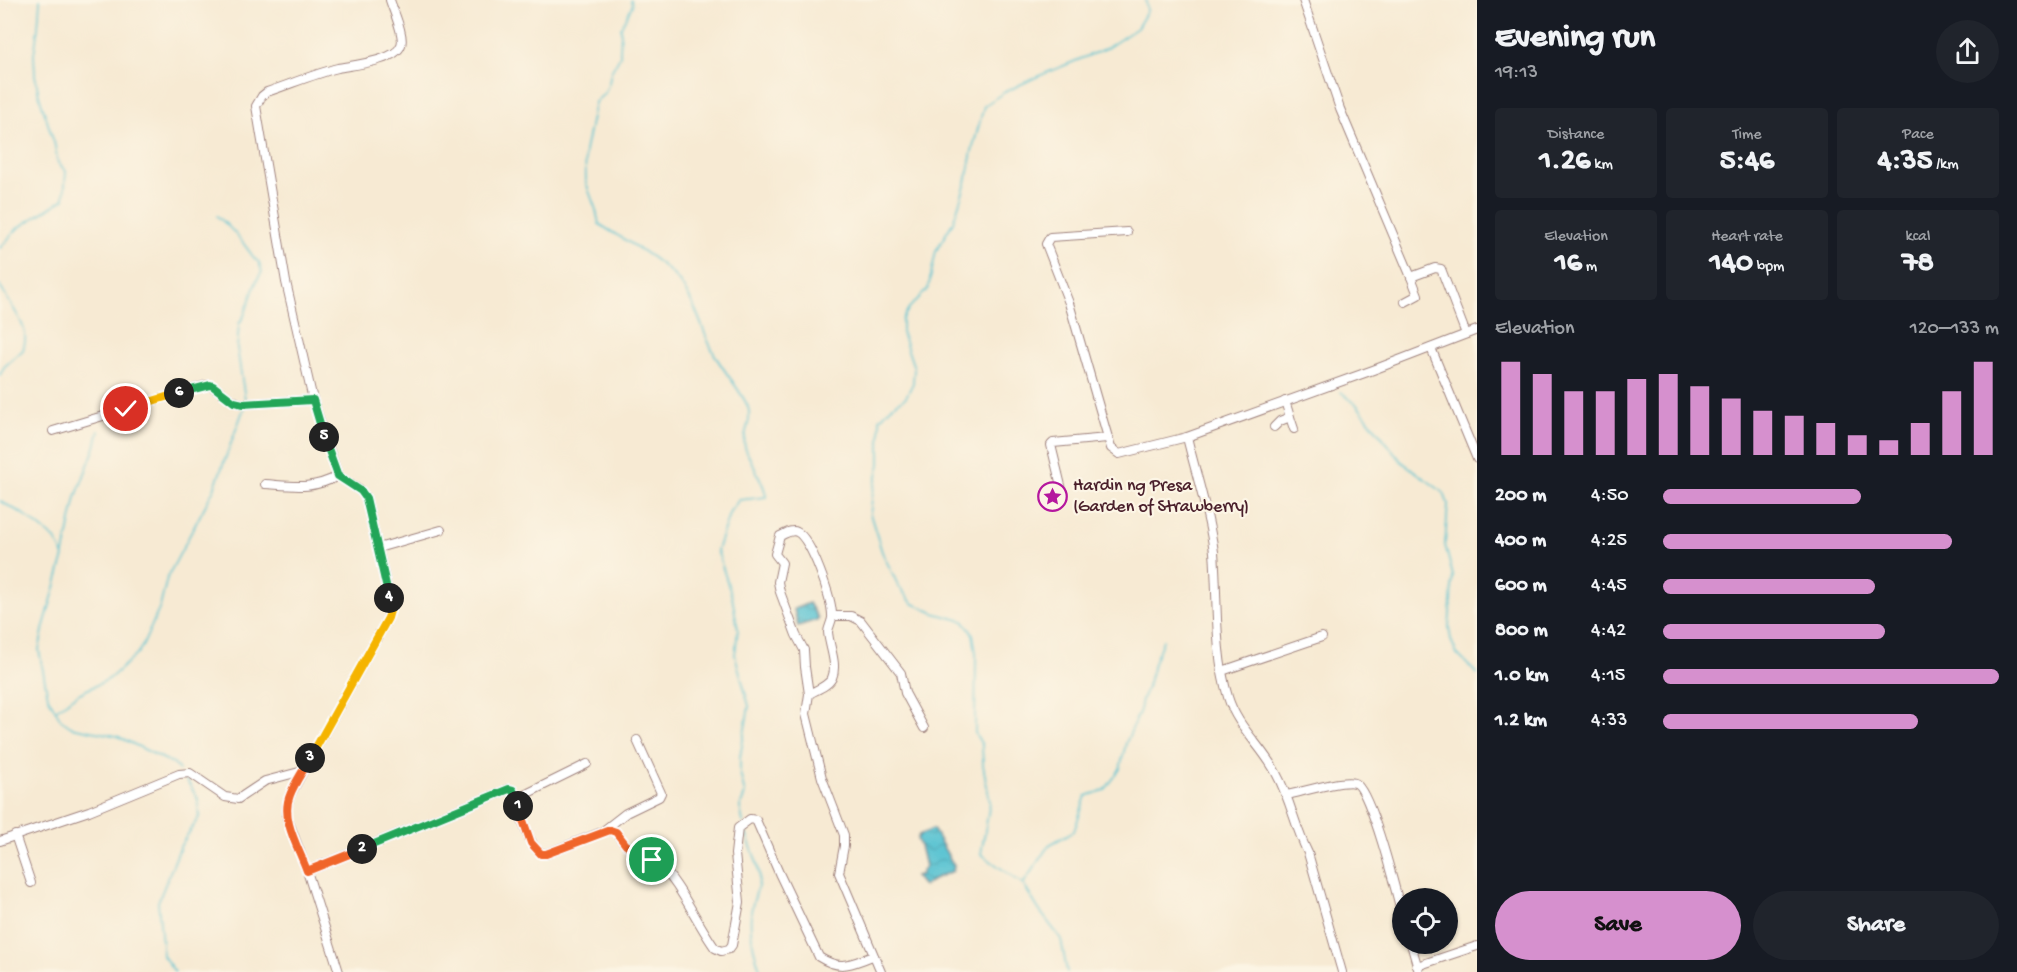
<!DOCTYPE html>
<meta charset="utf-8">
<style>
:root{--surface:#171b24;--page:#20242c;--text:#f1f3f6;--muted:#9ea1a6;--accent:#d690ce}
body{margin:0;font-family:"Gochi Hand",sans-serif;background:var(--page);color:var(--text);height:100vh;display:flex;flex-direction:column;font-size:22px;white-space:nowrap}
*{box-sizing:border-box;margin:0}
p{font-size:20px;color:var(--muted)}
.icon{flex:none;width:33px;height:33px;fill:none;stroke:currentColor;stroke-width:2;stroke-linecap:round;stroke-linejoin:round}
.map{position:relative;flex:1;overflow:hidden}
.drawer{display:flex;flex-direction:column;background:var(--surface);width:540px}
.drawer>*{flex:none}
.controls{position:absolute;left:1392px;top:888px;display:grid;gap:12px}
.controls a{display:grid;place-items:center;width:66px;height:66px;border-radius:50%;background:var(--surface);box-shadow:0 2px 4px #0004;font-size:30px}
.pin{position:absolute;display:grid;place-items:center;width:51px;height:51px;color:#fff;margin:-26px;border:3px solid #fff;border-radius:50%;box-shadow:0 2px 6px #0007}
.km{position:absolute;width:30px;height:30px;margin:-15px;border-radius:50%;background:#222;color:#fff;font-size:16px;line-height:30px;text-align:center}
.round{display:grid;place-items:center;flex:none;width:63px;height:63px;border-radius:32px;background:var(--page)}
.overview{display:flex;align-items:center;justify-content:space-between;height:102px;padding:0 18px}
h1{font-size:33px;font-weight:700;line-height:45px}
.stats{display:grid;grid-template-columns:repeat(3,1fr);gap:9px;height:102px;padding:6px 18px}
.stats div{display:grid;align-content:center;border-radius:6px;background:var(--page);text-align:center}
.stats b{font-size:30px;font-weight:700}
.stats small{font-size:16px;font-weight:400}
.stats p{font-size:16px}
.chart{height:168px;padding:12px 18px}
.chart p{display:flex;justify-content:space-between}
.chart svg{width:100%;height:108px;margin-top:6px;stroke:var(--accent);stroke-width:6}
.button{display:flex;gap:12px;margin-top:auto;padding:12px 18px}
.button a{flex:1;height:69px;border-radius:36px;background:var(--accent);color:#111;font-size:24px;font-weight:700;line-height:69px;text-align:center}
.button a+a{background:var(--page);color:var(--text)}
ul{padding:0 18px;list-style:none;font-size:20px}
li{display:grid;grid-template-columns:96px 72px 1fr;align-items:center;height:45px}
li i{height:15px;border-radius:8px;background:var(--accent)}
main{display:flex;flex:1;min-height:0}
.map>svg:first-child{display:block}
.water{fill:url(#water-waves);stroke:#50707e;stroke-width:1.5}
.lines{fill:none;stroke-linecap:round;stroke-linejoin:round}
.stream{stroke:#57c2d2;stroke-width:1.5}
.minor-casing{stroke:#a0847f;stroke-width:10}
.minor{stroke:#fff;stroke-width:8}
.split-1-casing{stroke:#fff;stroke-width:12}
.split-2-casing{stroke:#fff;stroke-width:12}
.split-3-casing{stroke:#fff;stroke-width:12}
.split-4-casing{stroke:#fff;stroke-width:12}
.split-5-casing{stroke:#fff;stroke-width:12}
.split-6-casing{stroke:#fff;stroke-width:12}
.split-7-casing{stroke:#fff;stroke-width:12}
.split-1{stroke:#f0652b;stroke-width:8}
.split-2{stroke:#22a559;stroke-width:8}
.split-3{stroke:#f0652b;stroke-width:8}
.split-4{stroke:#f5b400;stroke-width:8}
.split-5{stroke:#22a559;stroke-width:8}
.split-6{stroke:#22a559;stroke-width:8}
.split-7{stroke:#f5b400;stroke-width:8}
.labels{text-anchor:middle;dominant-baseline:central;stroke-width:4.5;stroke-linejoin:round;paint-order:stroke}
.poi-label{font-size:18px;fill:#4a1f2b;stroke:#fcf5e5;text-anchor:start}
</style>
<main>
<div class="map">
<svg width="1477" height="972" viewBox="0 0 1477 972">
<defs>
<pattern id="water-waves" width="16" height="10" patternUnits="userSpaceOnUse" patternTransform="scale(1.5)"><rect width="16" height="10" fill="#57c2d2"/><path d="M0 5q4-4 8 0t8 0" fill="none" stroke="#4da6b4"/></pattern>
</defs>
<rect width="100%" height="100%" fill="#fcf5e5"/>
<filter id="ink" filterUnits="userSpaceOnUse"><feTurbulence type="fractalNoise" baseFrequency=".0167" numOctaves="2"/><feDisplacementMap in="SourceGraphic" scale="12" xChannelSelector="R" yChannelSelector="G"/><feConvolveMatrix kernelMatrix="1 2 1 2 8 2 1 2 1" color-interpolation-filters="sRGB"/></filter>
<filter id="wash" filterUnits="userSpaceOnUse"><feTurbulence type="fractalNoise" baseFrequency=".008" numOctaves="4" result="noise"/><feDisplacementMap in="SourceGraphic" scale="24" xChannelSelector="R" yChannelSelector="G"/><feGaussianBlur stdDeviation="1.35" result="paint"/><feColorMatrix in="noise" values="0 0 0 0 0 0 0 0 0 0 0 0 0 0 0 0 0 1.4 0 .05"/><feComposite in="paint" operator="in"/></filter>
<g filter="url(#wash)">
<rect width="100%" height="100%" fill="#f7ead3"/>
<g class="water">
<path d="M809,603l9,15 -1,2 -19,6 -4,-17z"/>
<path d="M933,829l21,37 -1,5 -15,6 -15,9 -8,-10 5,-1 5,-9c-3,-10 -3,-18 -8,-27l2,-4z"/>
</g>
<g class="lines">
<g class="stream">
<path d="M631,0l1,6 -11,21 -1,29 -9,16 -2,11 -5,11 -9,8 -10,49 1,32 10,27 3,14c25,16 68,38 84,63 15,21 20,48 33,70 8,14 27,37 32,50 5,15 -7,29 -3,40 4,14 21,37 21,50l-27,3 -9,11 -13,39 15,47 6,32 -3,26 14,51 -9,51v16l5,21 -5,13 3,15"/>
<path d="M217,216c12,10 23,22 32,35 4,5 4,8 10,11l3,10 -5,8 -13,36 -5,8 -2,24 8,51"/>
<path d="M0,248l18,-20 46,-29 2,-28 -8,-8 -3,-17 -16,-51 -4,-20 -1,-21 4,-26 2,-28"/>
<path d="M0,286c7,14 24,35 25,49 1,5 -1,11 -2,15l-19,17 -4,8"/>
<path d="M1341,392l16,13 44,56 43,32 4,11 -3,41 8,31 -4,51 2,13 6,14 20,20"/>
<path d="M0,501l23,13 32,25 9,17 -20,70 -5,24 9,47 13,23 10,7 46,9 57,28 5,6"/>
<path d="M64,554l12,-57 19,-50 4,-16"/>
<path d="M55,710l25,-17 29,-14 28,-25 6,-9 17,-38 7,-29 47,-89 30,-81"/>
<path d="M744,826c4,18 16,36 15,54 -1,11 -7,22 -8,32 -2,20 3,41 10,60"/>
<path d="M1023,884l26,-39 25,-14 12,-35 19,-6 15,-21 6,-26 14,-33 2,-11 7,-16 5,-20 9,-23"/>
<path d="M175,972l-12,-16 -5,-54 23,-57 18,-28 -1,-18 -14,-23"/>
<path d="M1067,972l-6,-33 -22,-29 -16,-26 -42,-30 9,-52 -7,-37 -1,-20 -7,-12 1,-80 -3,-19 -10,-13 -29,-8 -22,-10 -14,-18 -16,-33 -12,-38 3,-22 7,-28v-45l10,-11 16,-11 7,-14 1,-15 -12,-35v-13l7,-12 19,-19 8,-38 17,-29 13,-39 6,-32 12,-45 19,-13 31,-15 73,-30 30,-20 10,-17 -1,-11"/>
</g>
</g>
</g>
<g filter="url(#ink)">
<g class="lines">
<defs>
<g id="minor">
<path d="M1303,0l37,109 71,168 24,-9 6,1 25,65"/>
<path d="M1127,232l-77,5 -4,7 23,59 42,145 8,6 68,-17 186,-67 104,-40"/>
<path d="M1405,302l13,-7 -7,-18"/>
<path d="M1431,348l46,111"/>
<path d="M1290,417l4,12"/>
<path d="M1274,427l6,-6 10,-4 -5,-16"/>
<path d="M53,431l153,-46c14,1 20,16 37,19l70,-4"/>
<path d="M1187,437c9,38 22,76 27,115 4,48 0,99 14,145 9,30 34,49 48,76 15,27 19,55 32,80l34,119"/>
<path d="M265,484c29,2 47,6 73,-8"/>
<path d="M1063,494l-12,-49 2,-2 54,-5"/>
<path d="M378,548l63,-18"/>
<path d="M833,616h18l10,5 40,52 4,20 19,35"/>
<path d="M1222,671l100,-34"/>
<path d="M809,694l-4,-27 -1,-17 -8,-15 -16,-43 -2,-10 4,-19 -7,-9 5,-18c5,-2 11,-7 17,-4 14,6 35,67 35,83 1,6 -4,12 -4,17 1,14 10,32 4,46 -4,8 -16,12 -23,16l-3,20 16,64 22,57v11l-5,27 42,99"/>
<path d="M1287,795c15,-3 55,-16 68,-12 15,4 42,112 47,132"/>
<path d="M516,799l71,-35"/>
<path d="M603,831l23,-18 33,-16 2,-4 -24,-53"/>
<path d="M15,835l16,48"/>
<path d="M0,841l89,-30 90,-37 11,-1 35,24 13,2 27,-18 38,-10"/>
<path d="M307,871l202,-82 4,1c5,15 16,65 33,64l56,-22c18,-5 14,5 25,14 9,7 21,10 29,16 22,17 42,63 59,86l6,3 8,-2 3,-4 8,-43 -5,-48 3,-26 12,-9 6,1 23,53 40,84c22,14 31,7 54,-1"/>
<path d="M1411,944l8,28"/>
<path d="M1417,966l60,-20"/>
<path d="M339,972l-32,-101 -20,-54v-10l3,-12 98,-177 2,-17 -24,-103 -5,-7 -23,-15 -25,-76 -27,-118 -30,-176 6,-10 5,-4c24,-8 47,-18 71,-24 15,-3 58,-7 63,-23 4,-9 -8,-35 -11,-45"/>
</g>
</defs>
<use href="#minor" class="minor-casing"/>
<use href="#minor" class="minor"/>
</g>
</g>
<g class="lines" filter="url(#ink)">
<defs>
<path id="split-1" d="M518,806l13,37 10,11h5l64,-24 6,2 10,13 26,15"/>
<path id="split-2" d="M362,849l147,-60 4,1 5,16"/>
<path id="split-3" d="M310,758c-6,12 -15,24 -20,37 -10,24 9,53 17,76l55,-22"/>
<path id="split-4" d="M310,758l78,-140 2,-7 -1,-13"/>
<path id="split-5" d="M324,437l14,39 23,15 5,7 23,100"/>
<path id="split-6" d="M179,393l31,-8 3,1 21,16 9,2 70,-4 11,37"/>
<path id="split-7" d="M126,409l53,-16"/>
</defs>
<use href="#split-1" class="split-1-casing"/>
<use href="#split-2" class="split-2-casing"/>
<use href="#split-3" class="split-3-casing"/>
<use href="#split-4" class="split-4-casing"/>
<use href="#split-5" class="split-5-casing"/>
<use href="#split-6" class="split-6-casing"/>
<use href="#split-7" class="split-7-casing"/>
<use href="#split-1" class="split-1"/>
<use href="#split-2" class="split-2"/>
<use href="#split-3" class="split-3"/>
<use href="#split-4" class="split-4"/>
<use href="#split-5" class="split-5"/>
<use href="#split-6" class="split-6"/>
<use href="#split-7" class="split-7"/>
</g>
<defs>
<symbol id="sight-ring" viewBox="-11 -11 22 22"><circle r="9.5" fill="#fcf5e5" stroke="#b5179e" stroke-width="1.5"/><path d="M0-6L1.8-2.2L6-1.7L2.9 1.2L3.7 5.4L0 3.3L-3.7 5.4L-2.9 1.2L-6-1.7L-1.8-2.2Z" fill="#b5179e"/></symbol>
</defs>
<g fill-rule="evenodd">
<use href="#sight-ring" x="1036" y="480" width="33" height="33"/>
</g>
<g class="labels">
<g class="poi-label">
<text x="1073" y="486">Hardin ng Presa<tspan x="1073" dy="21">(Garden of Strawberry)</tspan></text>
</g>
</g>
</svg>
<div class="controls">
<a><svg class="icon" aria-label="locate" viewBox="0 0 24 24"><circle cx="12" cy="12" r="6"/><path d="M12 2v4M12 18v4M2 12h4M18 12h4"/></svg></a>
</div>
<div class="pin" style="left:652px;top:860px;background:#1e9e55"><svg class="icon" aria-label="arrive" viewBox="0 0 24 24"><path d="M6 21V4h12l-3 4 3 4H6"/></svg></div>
<div class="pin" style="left:126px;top:409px;background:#d93025"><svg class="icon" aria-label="check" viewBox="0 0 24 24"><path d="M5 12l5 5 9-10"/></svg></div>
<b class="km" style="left:518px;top:806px">1</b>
<b class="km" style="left:362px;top:849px">2</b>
<b class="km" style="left:310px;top:758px">3</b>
<b class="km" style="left:389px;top:598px">4</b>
<b class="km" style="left:324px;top:437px">5</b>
<b class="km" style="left:179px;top:393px">6</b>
</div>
<section class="drawer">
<div class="overview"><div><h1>Evening run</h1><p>19:13</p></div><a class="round"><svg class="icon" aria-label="share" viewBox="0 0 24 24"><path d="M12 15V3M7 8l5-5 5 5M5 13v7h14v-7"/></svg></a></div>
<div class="stats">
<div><p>Distance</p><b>1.26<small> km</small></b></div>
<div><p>Time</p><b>5:46</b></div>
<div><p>Pace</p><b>4:35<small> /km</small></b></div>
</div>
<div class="stats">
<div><p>Elevation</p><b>16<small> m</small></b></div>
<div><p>Heart rate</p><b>140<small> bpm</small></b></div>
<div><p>kcal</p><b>78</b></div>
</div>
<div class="chart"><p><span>Elevation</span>120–133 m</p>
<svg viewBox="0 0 160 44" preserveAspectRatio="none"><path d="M5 44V6M15 44V11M25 44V18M35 44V18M45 44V13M55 44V11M65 44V16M75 44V21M85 44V26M95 44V28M105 44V31M115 44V36M125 44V38M135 44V31M145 44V18M155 44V6"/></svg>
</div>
<ul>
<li><b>200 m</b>4:50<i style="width:59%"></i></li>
<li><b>400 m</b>4:25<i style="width:86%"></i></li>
<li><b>600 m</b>4:45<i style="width:63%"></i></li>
<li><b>800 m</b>4:42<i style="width:66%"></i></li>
<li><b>1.0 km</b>4:15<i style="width:100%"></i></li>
<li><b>1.2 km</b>4:33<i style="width:76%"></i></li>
</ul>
<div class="button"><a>Save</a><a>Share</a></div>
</section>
</main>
